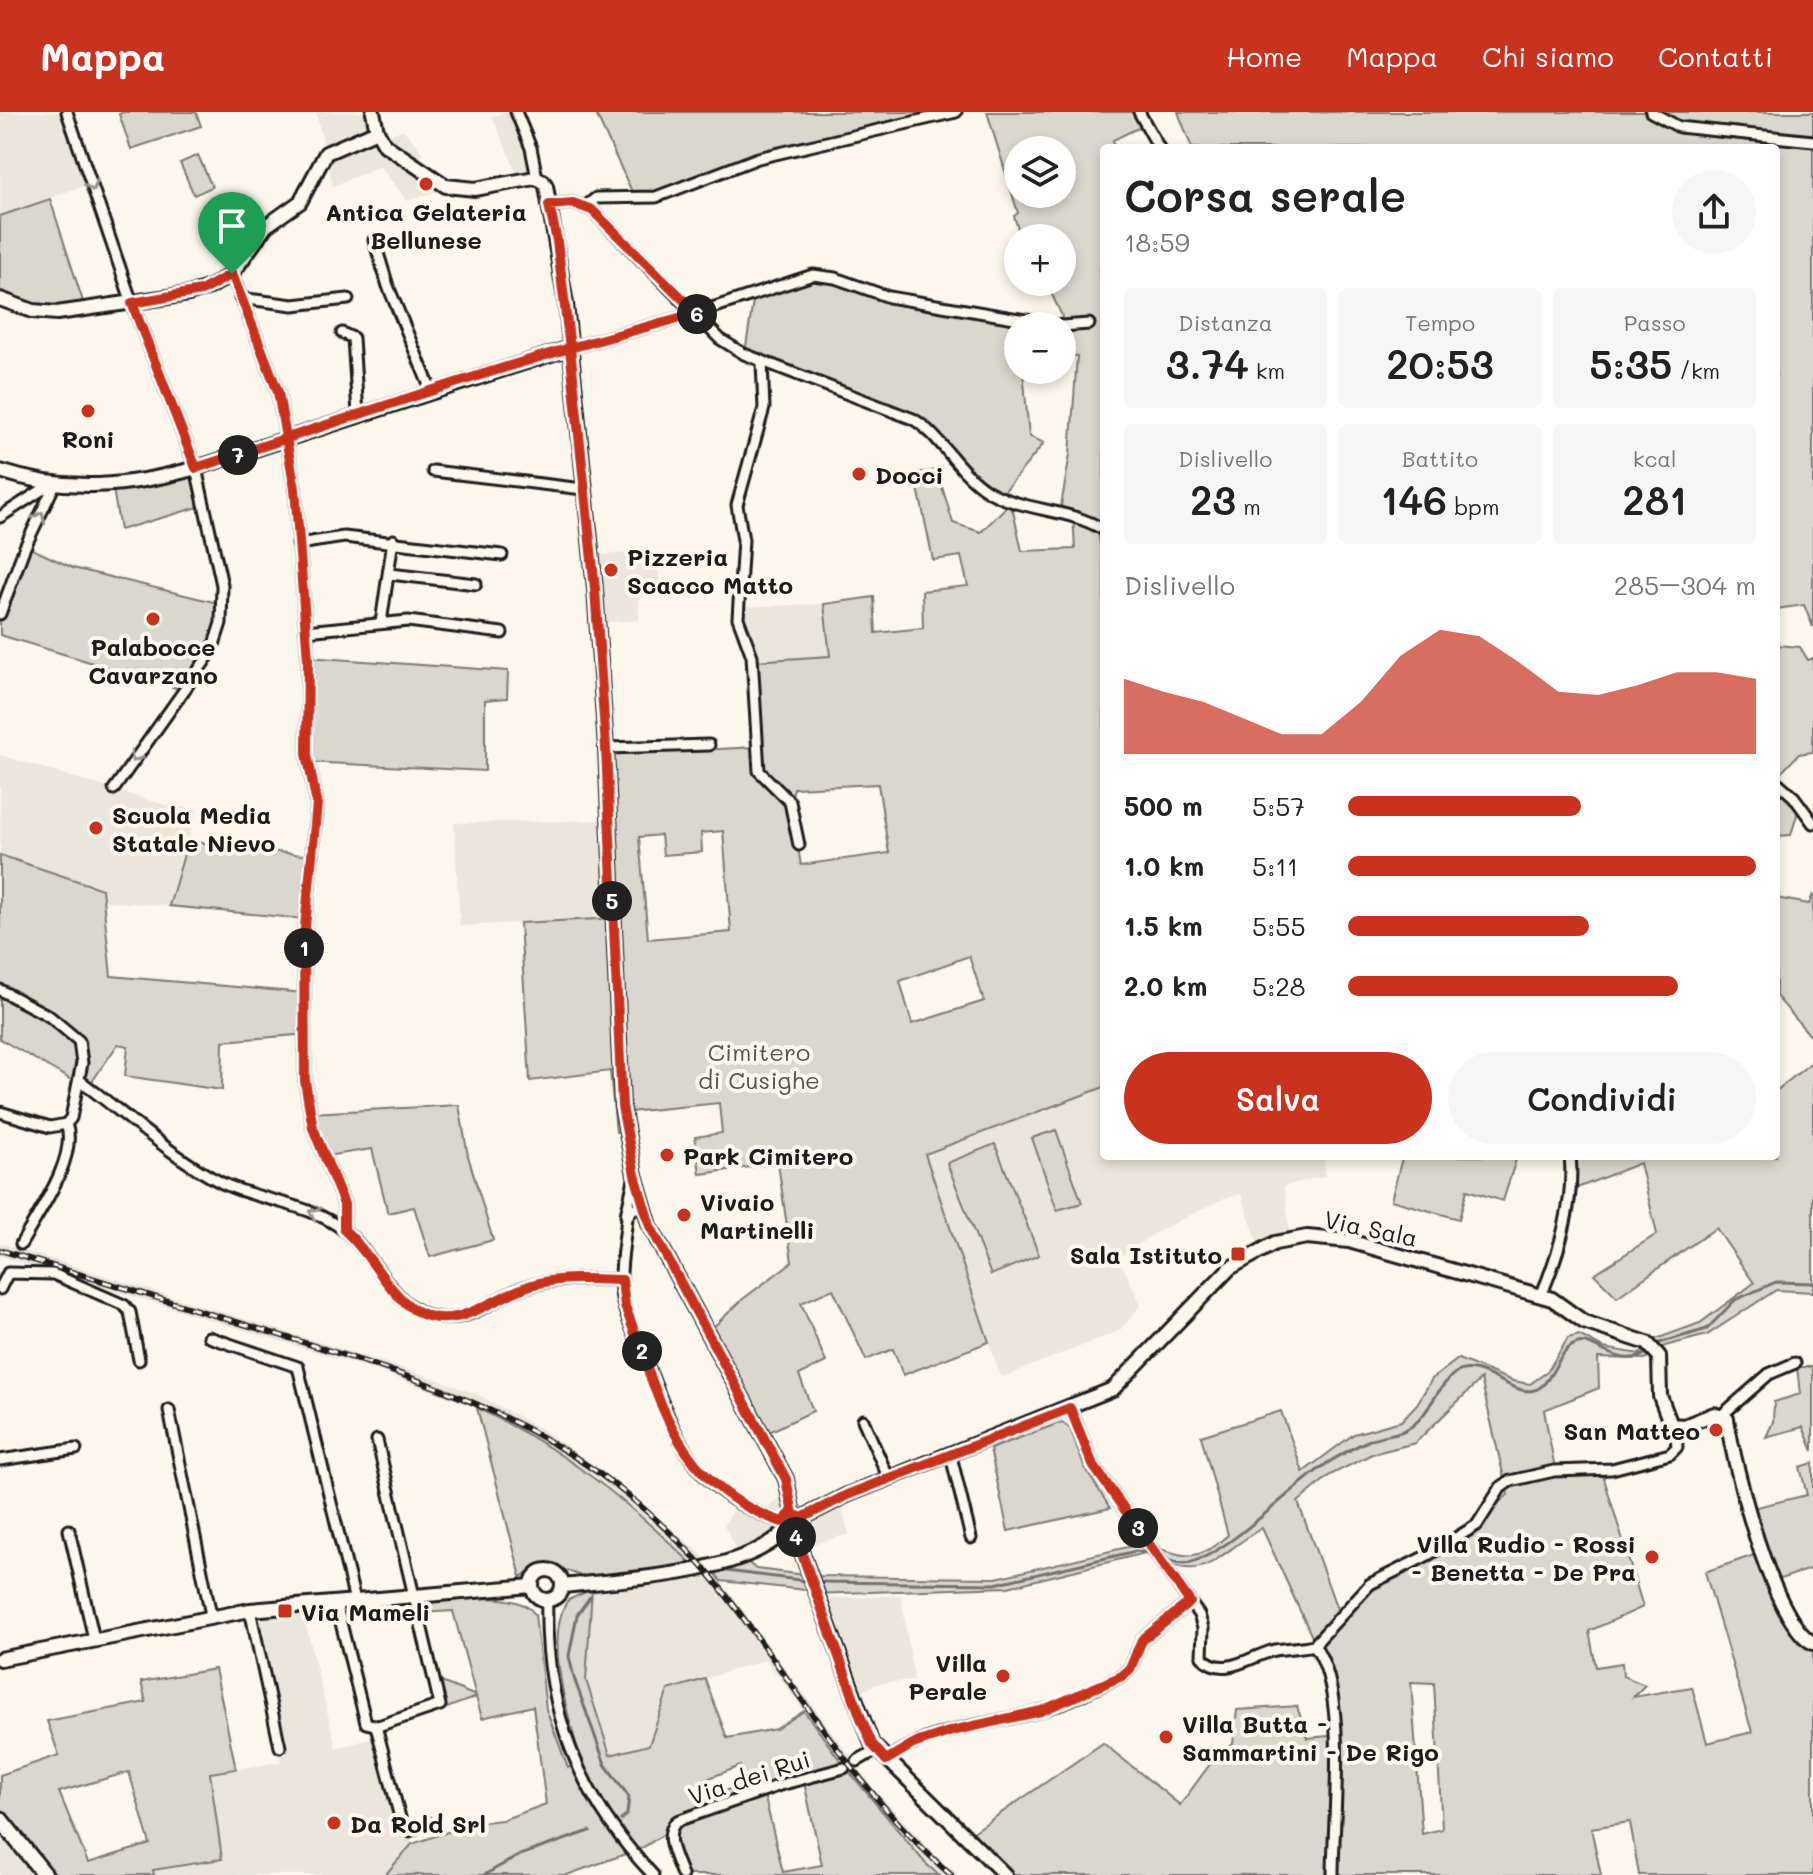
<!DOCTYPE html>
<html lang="it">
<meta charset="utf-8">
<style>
:root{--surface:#fff;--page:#f6f6f6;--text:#222;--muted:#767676;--accent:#c8321e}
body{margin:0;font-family:Mali,sans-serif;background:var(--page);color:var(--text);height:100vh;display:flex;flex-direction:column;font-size:30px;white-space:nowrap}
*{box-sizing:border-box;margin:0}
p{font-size:26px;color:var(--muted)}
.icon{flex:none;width:44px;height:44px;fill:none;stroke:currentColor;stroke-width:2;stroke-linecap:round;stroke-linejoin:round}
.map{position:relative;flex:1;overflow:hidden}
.drawer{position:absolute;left:1100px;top:32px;width:680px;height:1016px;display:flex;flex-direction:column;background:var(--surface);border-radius:8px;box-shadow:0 4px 12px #0003}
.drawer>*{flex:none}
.buttons{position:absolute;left:1004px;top:24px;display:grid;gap:16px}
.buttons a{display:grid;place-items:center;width:72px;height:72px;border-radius:50%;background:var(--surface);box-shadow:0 4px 12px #0003;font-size:40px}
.pin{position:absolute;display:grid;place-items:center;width:68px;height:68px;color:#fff;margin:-82px -34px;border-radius:50% 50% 50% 0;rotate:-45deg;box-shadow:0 0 8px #0007}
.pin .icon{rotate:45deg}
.km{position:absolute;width:40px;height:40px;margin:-20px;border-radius:50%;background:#222;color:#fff;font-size:22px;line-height:40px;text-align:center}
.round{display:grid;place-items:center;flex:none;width:84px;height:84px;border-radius:42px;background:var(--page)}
.head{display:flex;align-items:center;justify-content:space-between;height:136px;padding:0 24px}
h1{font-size:44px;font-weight:600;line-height:60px}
.stats{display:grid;grid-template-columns:repeat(3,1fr);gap:12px;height:136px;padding:8px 24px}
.stats div{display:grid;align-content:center;border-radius:8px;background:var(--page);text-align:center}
.stats b{font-size:40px;font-weight:600}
.stats small{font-size:22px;font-weight:400}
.stats p{font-size:22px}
.chart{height:224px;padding:16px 24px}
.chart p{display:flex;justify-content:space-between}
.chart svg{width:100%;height:144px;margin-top:8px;fill:var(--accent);opacity:.7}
.primary-button{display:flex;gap:16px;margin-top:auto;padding:16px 24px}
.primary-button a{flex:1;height:92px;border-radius:48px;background:var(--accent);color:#fff;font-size:32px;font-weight:600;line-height:92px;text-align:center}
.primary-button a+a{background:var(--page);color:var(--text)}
ul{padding:0 24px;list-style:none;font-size:26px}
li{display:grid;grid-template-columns:128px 96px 1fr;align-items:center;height:60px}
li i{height:20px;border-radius:10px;background:var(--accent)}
header{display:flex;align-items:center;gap:48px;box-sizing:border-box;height:112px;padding:0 40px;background:var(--accent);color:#fff}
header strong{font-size:38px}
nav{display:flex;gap:44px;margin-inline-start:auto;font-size:28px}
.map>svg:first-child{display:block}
.built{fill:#eae6dc}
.green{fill:#dad7ce;stroke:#7b7a75;stroke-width:2;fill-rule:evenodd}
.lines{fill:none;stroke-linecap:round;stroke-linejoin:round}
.stream{stroke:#74726e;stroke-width:3}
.street-casing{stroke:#1c1c1c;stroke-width:15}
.secondary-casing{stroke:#1c1c1c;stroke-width:18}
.primary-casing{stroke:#1c1c1c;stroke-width:20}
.street{stroke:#fbf7ec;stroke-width:9}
.secondary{stroke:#fbf7ec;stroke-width:12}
.primary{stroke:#fbf7ec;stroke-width:14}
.rail-casing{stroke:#1c1c1c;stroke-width:6}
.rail{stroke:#fbf7ec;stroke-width:3;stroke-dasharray:9;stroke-linecap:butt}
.oneway{stroke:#97948e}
.route-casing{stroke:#fff;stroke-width:16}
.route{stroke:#c8321e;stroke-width:10}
.poi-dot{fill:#c8321e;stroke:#fbf7ec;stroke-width:3}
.labels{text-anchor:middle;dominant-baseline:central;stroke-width:8;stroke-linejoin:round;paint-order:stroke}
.poi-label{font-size:24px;font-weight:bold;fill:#1c1c1c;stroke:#fbf7ec;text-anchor:start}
.park-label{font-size:24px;fill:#555451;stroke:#fbf7ec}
.street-label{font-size:24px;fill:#1c1c1c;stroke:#fbf7ec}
</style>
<header>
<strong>Mappa</strong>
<nav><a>Home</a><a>Mappa</a><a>Chi siamo</a><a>Contatti</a></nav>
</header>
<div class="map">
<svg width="1813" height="1763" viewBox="0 0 1813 1763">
<rect width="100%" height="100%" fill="#fbf7ec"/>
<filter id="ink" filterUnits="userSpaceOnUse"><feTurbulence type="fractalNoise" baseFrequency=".0125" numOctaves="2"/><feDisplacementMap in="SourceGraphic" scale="16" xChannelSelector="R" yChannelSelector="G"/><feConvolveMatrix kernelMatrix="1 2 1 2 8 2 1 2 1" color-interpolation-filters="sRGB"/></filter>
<g filter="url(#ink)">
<g class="built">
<path d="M0,0h69l24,70 -93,34z"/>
<path d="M316,0h59l10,26 18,-9 20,24 -9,11 33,24 -40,13 -27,-35 -47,20z"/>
<path d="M503,0h14l24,64 -21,4 -28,-63z"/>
<path d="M658,440l2,44 -21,1v23l-44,3 -5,-68z"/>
<path d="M824,492l7,52 -77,5 -17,-54z"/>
<path d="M0,643l165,50 32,4 -28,97 -66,-5 -1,-12 -102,-34z"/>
<path d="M606,708l11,99 -157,7 -6,-103z"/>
<path d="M1104,975v69h220l1,20 -41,10 6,49 -31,11 -18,-52 -19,5 -67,34 -36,25 22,47 -22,26 -118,47 -76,-225z"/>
<path d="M0,1131l437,136 44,17 60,33 64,44 95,80 176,238 59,64 24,20h-20l-13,-11 -55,-63 -105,-141 -98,30 -19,55 -39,10 -24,-75 6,-91 105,-20 -97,-89 -51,-34 -72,-38 -102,-38 -375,-114z"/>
<path d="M786,1380l8,32 46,-24 9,34 -45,13 -11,-23 -30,21 -25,9 -14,-29 17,-26 21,13z"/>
<path d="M901,1483l13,85 -37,4 -21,10 -31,-95z"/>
<path d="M303,1501l33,135 46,-12 30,108 -27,31h-231l-1,-5 69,-12 -13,-85 72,-11 -35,-143z"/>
<path d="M0,1714l39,49h-39z"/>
</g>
<g class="green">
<path d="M124,0h72l5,14 -70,23 -12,-35z"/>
<path d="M595,0h355l-200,46 -100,38h-16z"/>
<path d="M987,0h156l7,10 -37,18 1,8h-10v121l-4,1 4,20v243l-6,-2 6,39v517l-179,67 64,188 -86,33 -10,-26 -27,11 -33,-71 -32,14 25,59 -27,13 14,36 -52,25 -53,-104 35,-33 49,-37 -14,-99 -78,11 -5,-37 27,-4 -3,-30 -90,9 3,18 -16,2 -6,-61 -80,10 -10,-158 97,-5 -14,-163 154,-8 -3,-86 76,-5 -6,-52 50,-7 2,36 47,-5 -1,-37 46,-5 -7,-30 -28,4 -18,-87 22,-3 16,53 28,9 27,-27 5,6 9,40 53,-2 -2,-34 -13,-3 10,-58 7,-98 -15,-1v-29h-44v44h5l6,66 15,7 -45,55 -79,-72 -175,-73 9,-58 46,-20 259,49 3,-8 -16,-34h16v-44h-41l-7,-22 4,-3zM1018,38h44v44h-44zM878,672l11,69 -88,12 -11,-63 4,-14zM723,719l8,101 -83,7 -9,-102 22,-2 2,20 39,-3 -1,-19zM969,844l15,45 -72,23 -12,-43z"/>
<path d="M1178,0h635v515l-9,-22 -28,4v-461h-584z"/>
<path d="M198,43l14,32 -18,8 -14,-32z"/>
<path d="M50,87l35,109 -54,6 -31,-16v-82z"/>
<path d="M194,360l8,34 -82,24 -7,-41z"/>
<path d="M28,435l45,21 145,35c0,34 -12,61 -32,88l-186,-56v-13z"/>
<path d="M1776,533l24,2 8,13 5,-2v94l-14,2 -22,23 24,24 -10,34 -15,1z"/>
<path d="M306,545l202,14 -1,27 -22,2v71l-178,-9z"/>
<path d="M188,729l123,15 -7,63 -135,-13z"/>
<path d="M0,743l102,34 9,87 193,17 4,41 -85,7 -1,49 -97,-14 3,-30 -10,-2 -31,45 -87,-50z"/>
<path d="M1813,782v145l-37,-43v-98l33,6z"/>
<path d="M1813,949v231l-37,-2 -69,45 -42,11 -20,13 -47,-1 1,30 -55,22 12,64 46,-2 41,135 -54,24 7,36 26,-4 1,13 22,9 -12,12 59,-10 15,56 45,-11 -47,-160 52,-18 -13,-44 63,-15 -7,-28 13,-4v105l-42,14 42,68v225h-174l-9,-53 -39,6 10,47h-589l-43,-40 134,-92 77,62 36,-49 17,-12 4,-34 60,-4 10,32 33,-3 -18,-90 -9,-6 -51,-111c-51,30 -56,59 -117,25l-137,34 -194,7 -8,-4 -85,-9 -14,-20 31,-7 18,15 58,7 182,2 140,-33c45,3 50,27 92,-10l-27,-99 80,-25 22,61 51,-38 47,-13 16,-17 15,-25 26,-20 55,22 17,3 17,-12 21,-34 11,-3 24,13 37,6 13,-14 47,-17 54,-40 -38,-55 -99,69 -23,-23 63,-40 -17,-71 -68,27 -3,-34h207v-65zM1481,1267l27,116 -74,62 -59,29 -34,34 -43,-118 32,-27 42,-21 43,-11zM1411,1570l23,1 8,146 -20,5z"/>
<path d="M459,993l9,51 25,84 -63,17 -16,-50 -26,6 -16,-64 -45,7 -16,-43z"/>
<path d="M1056,1018l26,73 -25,7 -25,-72z"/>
<path d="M995,1032l44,111 -48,20 -44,-112z"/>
<path d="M1374,1044h143l-14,45 -36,-11 -8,29 -68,-19 11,-42z"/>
<path d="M1797,1255h16v84l-10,-24 -37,10 7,-15 1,-20 26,-8z"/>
<path d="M477,1296c88,41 152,94 220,161l-116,7 -32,-12 -12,1 -16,12z"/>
<path d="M1062,1310l8,6 14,38 26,42 -102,23 -18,-82z"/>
<path d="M592,1477l-6,91 24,75 39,-10 19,-55 37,-11 22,59 49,-9 28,-18 38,52 -124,42 -4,-9 31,-14 -5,-16 -36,14 8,27 -42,17 -6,10 -22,14 -75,27h-182l27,-31 62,-21 28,-3 44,-16 -13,-98 -51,12 -6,-21 -29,11 -8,-27 37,15 -23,-85 -33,2 -3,-9c29,-2 102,-17 118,11l11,94 22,59 13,-8c-12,-39 -38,-124 -13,-160z"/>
<path d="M215,1557l21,100 -26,4 12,86 -69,11 1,5h-115l-39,-49v-51l59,-20 -12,-34 99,-19 -5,-20zM129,1660l21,72 -62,19 -29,-71z"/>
<path d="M847,1657l79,95 13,11h-255l-12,-41 4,-7 88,-33 19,78 39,-7 -18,-83z"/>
</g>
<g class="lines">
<g class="stream">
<path d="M1656,1232l51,-15 28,-29 41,-18 37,1"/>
<path d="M1162,1445c9,4 18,8 29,5 39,-10 100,-75 138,-100 13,-8 29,-17 43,-23 14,-5 28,-4 40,-13 18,-13 24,-38 42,-52 21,-15 47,11 68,16 32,8 30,-40 56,-47 17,-5 43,31 73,7"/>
<path d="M726,1459l81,10"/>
<path d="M819,1470l176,2 141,-33 15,2"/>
<path d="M590,1485l-13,18 -8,41 5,22 31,86 24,33 -2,17 -6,6"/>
<path d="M484,1763l36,-20 70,-24"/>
</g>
<defs>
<g id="street">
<path d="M67,0l65,191 64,165 26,117 -1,38 -9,28 -98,138"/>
<path d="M516,0l15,36 6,30"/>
<path d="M1139,0l20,36"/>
<path d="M1651,0l28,15 134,14"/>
<path d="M549,93l24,-2 19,7 128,129 24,15 169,65c29,17 43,52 75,72 36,21 81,17 116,39"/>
<path d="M586,94l10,-8 60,-1 102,-39 198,-46"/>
<path d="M374,128l14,46 43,104"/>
<path d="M232,162l46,118 17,97 13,170 -1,95 10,50 -13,133 1,144 8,47 31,76v26"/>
<path d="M240,186l53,7 55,-6"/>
<path d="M1062,214l27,-2"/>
<path d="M342,221l11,5 5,76"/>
<path d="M570,236l127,-35 116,-38 22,3 54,19 172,29"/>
<path d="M762,251l2,45 -27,97 6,35 -5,78 14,38 7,115 31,31 9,43"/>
<path d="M433,359l150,18"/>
<path d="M0,405l51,-33"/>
<path d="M298,432l46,-7 158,18"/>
<path d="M390,462l86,10"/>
<path d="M0,502l24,-65 31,-65"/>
<path d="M381,511l12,-83"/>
<path d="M306,519l102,-10 94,12"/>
<path d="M606,636l103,-3"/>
<path d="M1776,669l18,16 19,26"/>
<path d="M0,878l49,26 30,25 3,22 -11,55 -5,6c13,33 -29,91 -45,120"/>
<path d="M79,968c41,30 98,81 143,103 40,19 86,19 123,48 33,26 49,83 96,87 32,3 56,-22 84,-31 32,-10 64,-8 97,-7"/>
<path d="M0,1000l50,15 16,-3"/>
<path d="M643,1094l-10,3 -6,8c-2,23 -8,50 -6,74 2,23 16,48 25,70 32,81 46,131 136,161"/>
<path d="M626,1103l9,-40"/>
<path d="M0,1177l8,-16 45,1 71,31 6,7 9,48"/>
<path d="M1541,1184c18,-43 34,-93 29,-140"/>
<path d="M209,1225l89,30 57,234"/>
<path d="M1070,1296l23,57 106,150 4,13 -1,29c22,23 50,-2 73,-7 13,-2 26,-2 39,-5l56,-61 58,-29 49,-30 24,-38 9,-6 44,-10 58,-2 58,-15 7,-7 -2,-21"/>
<path d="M169,1298l42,205"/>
<path d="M1722,1303l47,-41 26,-11"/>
<path d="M863,1308l26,59"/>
<path d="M951,1344l20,82"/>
<path d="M0,1348l76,-11"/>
<path d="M69,1418l25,109"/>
<path d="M547,1488c-3,108 31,197 106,275"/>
<path d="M336,1491l30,120 12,3 62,-21 -63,-265"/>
<path d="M250,1498l30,137"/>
<path d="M1314,1533c35,46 19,172 19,230"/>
<path d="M376,1614l27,103 6,2 19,-8"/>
<path d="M886,1648c43,-32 101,-35 151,-48 29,-8 58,-24 85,-36l8,-7 12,-29 48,-38"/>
<path d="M857,1649l19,-11"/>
<path d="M682,1763c-6,-17 -20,-40 -5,-54l103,-36 64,-17"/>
</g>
<g id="secondary">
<path d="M373,0l4,19 8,14 61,41 29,3 60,-11 8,3 3,5 20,118 29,285 11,159 16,358 13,69 15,51 136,253 7,35"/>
<path d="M0,187l33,12 24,2 132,-19 21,-7 22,-13 34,-48 34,-24 26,-49 51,-22"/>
<path d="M0,359c67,22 129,16 196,-3l374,-120"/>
<path d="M802,1406l45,-23 266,-106 117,-121 45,-25 32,-6 42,4 203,58 32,23 63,21 12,13 1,40 11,29 13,1 30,-12 13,5c7,46 45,203 86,224"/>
<path d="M796,1425l76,207 133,131"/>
<circle cx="547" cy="1473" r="15"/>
<path d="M562,1474c60,-7 177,-10 222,-54"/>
<path d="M0,1547l250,-49 282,-24"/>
</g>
<path id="primary" d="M0,1707l45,56"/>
</defs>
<use href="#street" class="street-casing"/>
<use href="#secondary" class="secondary-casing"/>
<use href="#primary" class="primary-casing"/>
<use href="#street" class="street"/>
<use href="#secondary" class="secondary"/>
<use href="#primary" class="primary"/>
<defs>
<path id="rail" d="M0,1138c89,27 177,54 266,81 168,51 303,93 427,225 29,31 53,66 78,100 55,78 108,156 180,219"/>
</defs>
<use href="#rail" class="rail-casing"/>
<use href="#rail" class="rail"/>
</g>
<defs><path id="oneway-chevron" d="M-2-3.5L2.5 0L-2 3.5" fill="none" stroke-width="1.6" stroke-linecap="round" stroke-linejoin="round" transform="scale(2)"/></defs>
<g class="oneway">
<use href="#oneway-chevron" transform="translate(92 74) rotate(71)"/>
<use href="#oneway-chevron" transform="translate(40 405) rotate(-64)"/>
<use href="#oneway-chevron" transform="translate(135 645) rotate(123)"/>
<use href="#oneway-chevron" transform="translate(314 1101) rotate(-156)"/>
</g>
</g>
<g class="lines" filter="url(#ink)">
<defs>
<path id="route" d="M232,162l46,118 17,97 13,170 -1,95 10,50 -13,133 1,144 8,47 31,76v26c26,22 41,59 69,79 43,28 82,-15 122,-25 29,-7 58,-5 87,-4l3,26c36,96 50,180 157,216l7,-7 13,3 45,-23 223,-87 23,57 97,137 -48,38 -12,29 -8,7 -81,35 -89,20 -39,13 -27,16 -14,-16 -11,-26 -65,-181 9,-12 -3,-7 -9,-4 -7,-35 -136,-253 -15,-51 -13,-69 -16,-358 -11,-159 -25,-241 127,-35 -105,-103 -19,-7 -24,2 8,36 13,107c-126,36 -249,80 -374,120l-64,-165 69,-12 31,-17"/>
</defs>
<use href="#route" class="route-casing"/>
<use href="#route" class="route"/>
</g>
<g class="poi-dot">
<circle cx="426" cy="72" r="8"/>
<circle cx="88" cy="299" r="8"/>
<circle cx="859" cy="362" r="8"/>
<circle cx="611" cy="458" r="8"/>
<circle cx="153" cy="507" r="8"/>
<circle cx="96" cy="716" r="8"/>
<circle cx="667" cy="1043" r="8"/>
<circle cx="684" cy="1103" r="8"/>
<rect x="1230" y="1134" width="16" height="16" rx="4"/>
<circle cx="1716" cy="1318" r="8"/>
<circle cx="1652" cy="1445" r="8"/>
<rect x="277" y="1491" width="16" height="16" rx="4"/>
<circle cx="1003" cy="1564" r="8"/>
<circle cx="1166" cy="1625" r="8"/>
<circle cx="334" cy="1711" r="8"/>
</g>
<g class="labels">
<g class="poi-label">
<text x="426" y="99" text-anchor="middle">Antica Gelateria<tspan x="426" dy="28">Bellunese</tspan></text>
<text x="88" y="326" text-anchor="middle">Roni</text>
<text x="875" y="362">Docci</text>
<text x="627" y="444">Pizzeria<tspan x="627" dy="28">Scacco Matto</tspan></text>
<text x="153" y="534" text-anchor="middle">Palabocce<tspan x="153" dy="28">Cavarzano</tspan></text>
<text x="112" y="702">Scuola Media<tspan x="112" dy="28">Statale Nievo</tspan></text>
<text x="683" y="1043">Park Cimitero</text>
<text x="700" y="1089">Vivaio<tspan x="700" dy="28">Martinelli</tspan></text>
<text x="1222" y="1142" text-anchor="end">Sala Istituto</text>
<text x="1700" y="1318" text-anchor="end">San Matteo</text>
<text x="1636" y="1431" text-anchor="end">Villa Rudio - Rossi<tspan x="1636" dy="28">- Benetta - De Pra</tspan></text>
<text x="301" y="1499">Via Mameli</text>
<text x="987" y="1550" text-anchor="end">Villa<tspan x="987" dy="28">Perale</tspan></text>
<text x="1182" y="1611">Villa Butta -<tspan x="1182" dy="28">Sammartini - De Rigo</tspan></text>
<text x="350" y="1711">Da Rold Srl</text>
</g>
<g class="park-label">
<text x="759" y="939">Cimitero<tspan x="759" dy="28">di Cusighe</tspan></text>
</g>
<g class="street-label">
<text transform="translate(1371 1116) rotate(12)">Via Sala</text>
<text transform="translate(749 1665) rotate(-18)">Via dei Rui</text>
</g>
</g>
</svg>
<div class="buttons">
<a><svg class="icon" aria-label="layers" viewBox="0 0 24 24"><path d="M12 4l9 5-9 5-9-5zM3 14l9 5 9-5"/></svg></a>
<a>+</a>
<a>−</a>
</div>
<div class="pin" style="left:232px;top:162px;background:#1e9e55"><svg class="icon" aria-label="arrive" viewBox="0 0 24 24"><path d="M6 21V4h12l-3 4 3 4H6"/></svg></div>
<b class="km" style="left:304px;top:836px">1</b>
<b class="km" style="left:642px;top:1239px">2</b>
<b class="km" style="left:1138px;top:1416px">3</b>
<b class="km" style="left:796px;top:1425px">4</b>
<b class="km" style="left:612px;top:789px">5</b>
<b class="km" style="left:697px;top:202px">6</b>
<b class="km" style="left:238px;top:343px">7</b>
<section class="drawer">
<div class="head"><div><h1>Corsa serale</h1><p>18:59</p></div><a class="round"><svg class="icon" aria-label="share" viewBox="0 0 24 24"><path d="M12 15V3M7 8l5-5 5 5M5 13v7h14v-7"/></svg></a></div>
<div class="stats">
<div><p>Distanza</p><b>3.74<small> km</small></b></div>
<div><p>Tempo</p><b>20:53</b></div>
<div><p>Passo</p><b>5:35<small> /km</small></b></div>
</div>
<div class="stats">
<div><p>Dislivello</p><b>23<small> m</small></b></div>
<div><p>Battito</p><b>146<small> bpm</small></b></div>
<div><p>kcal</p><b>281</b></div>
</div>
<div class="chart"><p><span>Dislivello</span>285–304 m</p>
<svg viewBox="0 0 160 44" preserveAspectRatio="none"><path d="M0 44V21L10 25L20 28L30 33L40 38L50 38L60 28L70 14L80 6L90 8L100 16L110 25L120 26L130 23L140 19L150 19L160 21V44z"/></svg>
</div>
<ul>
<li><b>500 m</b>5:57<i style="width:57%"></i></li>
<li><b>1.0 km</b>5:11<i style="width:100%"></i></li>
<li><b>1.5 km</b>5:55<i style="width:59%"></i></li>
<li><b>2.0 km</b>5:28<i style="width:81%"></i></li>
</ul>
<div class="primary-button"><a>Salva</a><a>Condividi</a></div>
</section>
</div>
